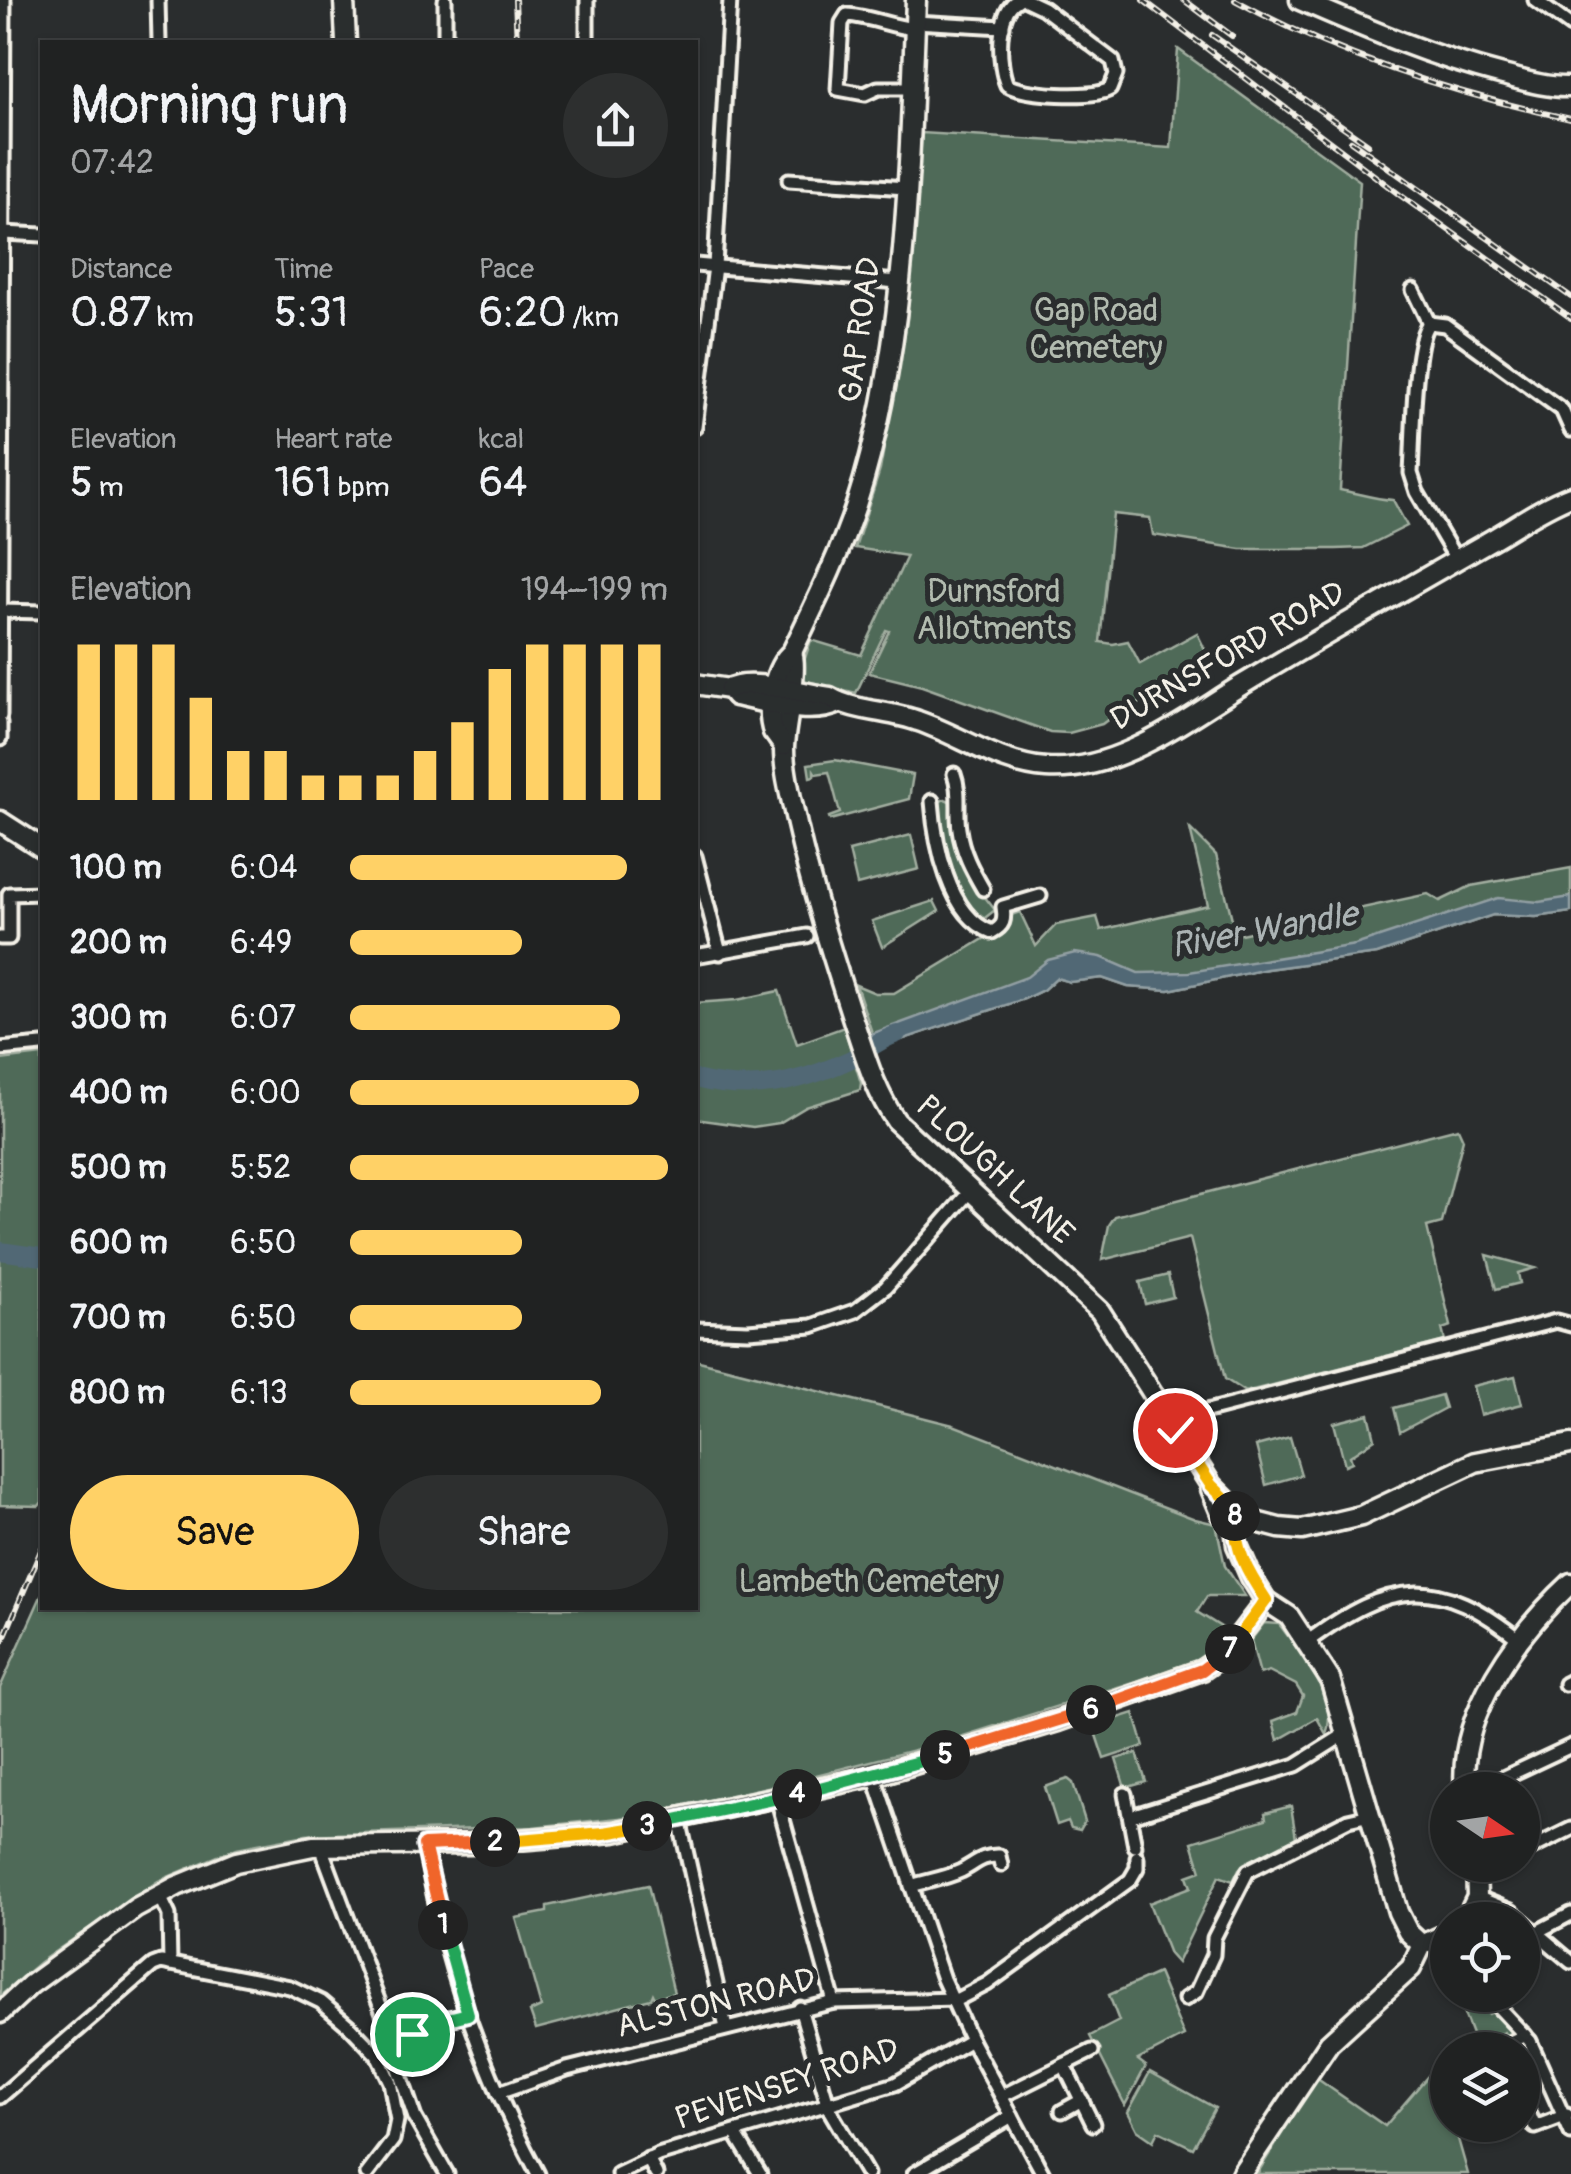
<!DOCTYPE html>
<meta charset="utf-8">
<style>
:root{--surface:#202222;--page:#2d2f2f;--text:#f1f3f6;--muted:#a2a4a5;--line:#3d3f40;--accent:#ffd166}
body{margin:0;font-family:Pangolin,sans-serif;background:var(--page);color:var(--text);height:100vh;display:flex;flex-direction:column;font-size:38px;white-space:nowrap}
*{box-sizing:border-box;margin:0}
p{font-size:32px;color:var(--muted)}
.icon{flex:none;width:55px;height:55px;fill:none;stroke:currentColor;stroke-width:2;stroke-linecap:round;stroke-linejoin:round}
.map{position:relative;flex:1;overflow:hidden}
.sheet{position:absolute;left:40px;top:40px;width:658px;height:1570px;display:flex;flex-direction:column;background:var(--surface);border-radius:0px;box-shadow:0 2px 8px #0004,0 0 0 2px var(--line)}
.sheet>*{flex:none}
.needle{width:65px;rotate:103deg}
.tools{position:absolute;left:1430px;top:1772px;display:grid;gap:20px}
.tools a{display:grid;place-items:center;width:110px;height:110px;border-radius:50%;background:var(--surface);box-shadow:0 2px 8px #0004,0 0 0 2px var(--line);font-size:50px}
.pin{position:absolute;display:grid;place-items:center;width:85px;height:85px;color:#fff;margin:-42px;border:5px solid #fff;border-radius:50%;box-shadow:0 2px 10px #0007}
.km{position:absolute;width:50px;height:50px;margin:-25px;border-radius:50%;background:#222;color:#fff;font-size:28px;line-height:50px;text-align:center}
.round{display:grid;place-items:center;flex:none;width:105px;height:105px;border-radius:52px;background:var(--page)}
.head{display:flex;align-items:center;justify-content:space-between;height:170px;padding:0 30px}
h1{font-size:55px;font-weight:600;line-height:75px}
.figures{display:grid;grid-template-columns:repeat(3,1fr);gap:15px;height:170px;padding:10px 30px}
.figures div{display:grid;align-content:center}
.figures b{font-size:42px;font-weight:600}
.figures small{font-size:28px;font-weight:400}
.figures p{font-size:28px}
.chart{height:280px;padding:20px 30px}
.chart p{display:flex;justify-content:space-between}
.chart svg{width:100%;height:180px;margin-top:10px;stroke:var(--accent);stroke-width:6}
.primary-button{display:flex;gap:20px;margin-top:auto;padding:20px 30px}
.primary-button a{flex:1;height:115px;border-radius:60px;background:var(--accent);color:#111;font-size:40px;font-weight:600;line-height:115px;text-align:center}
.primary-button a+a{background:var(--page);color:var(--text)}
ul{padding:0 30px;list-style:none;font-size:32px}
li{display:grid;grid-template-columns:160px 120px 1fr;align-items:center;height:75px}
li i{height:25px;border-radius:12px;background:var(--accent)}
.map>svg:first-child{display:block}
.green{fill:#506a59;stroke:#a2aea0;stroke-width:2.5}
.water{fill:#516875;stroke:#929fa3;stroke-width:2.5}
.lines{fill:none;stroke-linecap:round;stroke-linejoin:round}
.river{stroke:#516875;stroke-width:18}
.street-casing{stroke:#f4f1e8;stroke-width:19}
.secondary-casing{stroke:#f4f1e8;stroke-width:25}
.primary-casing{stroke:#f4f1e8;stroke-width:25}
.street{stroke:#2a2d2e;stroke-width:11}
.secondary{stroke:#2a2d2e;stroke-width:18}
.primary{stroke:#2a2d2e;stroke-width:18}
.rail-casing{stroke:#f4f1e8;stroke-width:6}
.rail{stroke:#2a2d2e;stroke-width:2.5;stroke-dasharray:8;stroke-linecap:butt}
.split-1-casing{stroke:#fff;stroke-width:20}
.split-2-casing{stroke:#fff;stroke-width:20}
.split-3-casing{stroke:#fff;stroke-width:20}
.split-4-casing{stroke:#fff;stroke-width:20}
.split-5-casing{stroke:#fff;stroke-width:20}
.split-6-casing{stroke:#fff;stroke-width:20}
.split-7-casing{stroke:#fff;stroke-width:20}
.split-8-casing{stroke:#fff;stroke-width:20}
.split-9-casing{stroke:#fff;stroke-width:20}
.split-1{stroke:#22a559;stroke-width:12}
.split-2{stroke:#f0652b;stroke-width:12}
.split-3{stroke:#f5b400;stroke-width:12}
.split-4{stroke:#22a559;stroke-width:12}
.split-5{stroke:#22a559;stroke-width:12}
.split-6{stroke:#f0652b;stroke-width:12}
.split-7{stroke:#f0652b;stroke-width:12}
.split-8{stroke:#f5b400;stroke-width:12}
.split-9{stroke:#f5b400;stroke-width:12}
.labels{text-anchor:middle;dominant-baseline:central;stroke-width:10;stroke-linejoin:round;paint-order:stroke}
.park-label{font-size:32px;fill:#b2bbaf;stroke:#2a2d2e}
.street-label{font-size:32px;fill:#f4f1e8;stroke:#2a2d2e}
.water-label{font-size:35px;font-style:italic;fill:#abb3b4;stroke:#2a2d2e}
</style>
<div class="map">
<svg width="1571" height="2174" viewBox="0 0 1571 2174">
<rect width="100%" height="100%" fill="#2a2d2e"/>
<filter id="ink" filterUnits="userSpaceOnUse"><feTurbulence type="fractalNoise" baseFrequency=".01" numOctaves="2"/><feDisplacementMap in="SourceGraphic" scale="20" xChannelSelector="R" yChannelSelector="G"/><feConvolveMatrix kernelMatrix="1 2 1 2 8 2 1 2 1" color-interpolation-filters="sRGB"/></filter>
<g filter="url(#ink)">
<g class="green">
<path d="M1178,49l182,132 -20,309c17,3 35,9 53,10l14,26 -44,22 -27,1h-95l-88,-14 -3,-17 -37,-4 -13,128 13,2 15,-3 12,23 57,-31 15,31 -63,37 -23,5 -24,18 -33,9 -19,-1 -128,-46 -53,-13 20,-42 -3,-1 -30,63 -53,-13 -4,-4 12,-36 50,15 46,-99 -52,-8 25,-78 27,-150 15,-187 249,15z"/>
<path d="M835,760l78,15 -4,24 -79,21 -1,-3 11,-4 -11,-41 -13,2 -2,-3v5l-4,1 -2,-13z"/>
<path d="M945,799l7,3 22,81 21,27 -14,11c-31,-35 -35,-68 -45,-112l2,-7z"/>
<path d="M1190,829l26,26 20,80 192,-41 12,7 31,-15 100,-18v44l-35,5 -43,-2 -116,39 -110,15 -98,21 -41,-3 -26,-9 -32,4 -14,-4 -13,12 -19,9 -147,49 -21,-63 19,8h19l93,-56 16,-5 8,-17 9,-3 16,34 20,-21 41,-8 4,13 107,-25z"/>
<path d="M911,835l8,34 -62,16 -8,-34z"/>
<path d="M934,901l5,10 -57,36 -10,-26z"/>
<path d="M779,991l18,53 47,-17 17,56 -1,7 -54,17 -27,16 -26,4 -58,-8v-116l42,-3z"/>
<path d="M42,1055v447l-3,4 -39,-1v-445z"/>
<path d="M1458,1128l5,11 -21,84 -15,4 24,99 -9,3 3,12 -200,51 -20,-13 -35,-141 -88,22 7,-35 6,-9z"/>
<path d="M1487,1255l48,13 -17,5 2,10 -24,6z"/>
<path d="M1168,1275l5,22 -28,7 -5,-22z"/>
<path d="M695,1360l258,65 242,94 21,5 9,42 20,30h-38l-10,16 32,20 -27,26 -65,23 -199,63 -161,41 -148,32 -96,10 -227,8 -69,13 -79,33 -118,81 -40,34v-308l42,-94v14h653z"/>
<path d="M1515,1376l7,28 -42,11 -7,-29z"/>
<path d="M1441,1395l4,13 -45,24 -6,-24z"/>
<path d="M1369,1414l6,25 -25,17 2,6 -7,3 -11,-42z"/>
<path d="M1290,1437l11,38 -35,10 -10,-39z"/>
<path d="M1264,1623l15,1c20,27 61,76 47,110l-9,-16 -39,22 -5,-19 24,-9 6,-16 -7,-11 -27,-14 -9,3 -9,-34z"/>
<path d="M1134,1713l10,33 -40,13 -11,-33z"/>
<path d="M1137,1753l9,29 -21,6 -9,-29z"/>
<path d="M1068,1779l5,4 12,38 -5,9 -9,-2 -3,-7 -11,4 -12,-38z"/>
<path d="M1291,1806l5,32 -57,31 -6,12 -14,-5 -42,87 -8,-9 -20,-51 42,-16 -4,-11 14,-5 -9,-29 74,-23 -1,-6z"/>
<path d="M648,1885l26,108 -19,5 -2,-4 -2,5 -115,30 -6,-17 11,-5 -25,-89 31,-6v-6z"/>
<path d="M1158,1973l26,63 -46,24 8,6 -21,39 -35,-69 29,-15 -10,-26z"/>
<path d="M1473,1995h9l5,5 -6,5 8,9 4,-2 23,22 -8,5 -4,-7 -13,5 4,10 -17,3 -19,-49z"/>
<path d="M1439,2063l8,35 1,27h6l14,49h-211l59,-96 69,48z"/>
<path d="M1150,2072l65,36 -22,40 -35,-17 -5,10 -16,-11 -9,-18z"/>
</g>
<path class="water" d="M1571,897v15l-35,5 -43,-2 -116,39 -110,15 -98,21 -41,-3 -26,-9 -32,4 -14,-4 -13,12 -19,9 -147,49 -6,-14 156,-57 21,-17 27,-7 26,4 37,16 51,-1 166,-27 143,-47 41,4z"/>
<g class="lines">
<g class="river">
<path d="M695,1079c56,14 102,5 154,-19 17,-8 30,-20 48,-26"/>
<path d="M0,1251l42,6"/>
</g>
<defs>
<g id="street">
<path d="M158,0l1,42"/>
<path d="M445,0v42"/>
<path d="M1018,0c-22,11 -20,65 -11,85 16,10 87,14 103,4l6,-15 -3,-13 -70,-53 -17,-8"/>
<path d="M1535,0l36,26"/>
<path d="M915,22l88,5"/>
<path d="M587,42v-42"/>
<path d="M910,88h-32l-13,6 -27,-5 4,-66 5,-8c25,2 42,11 67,14"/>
<path d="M789,180l117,8"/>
<path d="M3,233l39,2"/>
<path d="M695,265l203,17"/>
<path d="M1413,290l16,33"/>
<path d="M695,427l20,-161 15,-266"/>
<path d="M1456,559l-39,-67 -6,-19c2,-29 2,-133 18,-150l16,2 117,85 9,20"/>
<path d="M1,611l41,1"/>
<path d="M0,716l4,-716"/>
<path d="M0,723v16"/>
<path d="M954,774c7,18 2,36 5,55 3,23 13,41 24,60"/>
<path d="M932,801c3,41 16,115 60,131 12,-6 13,-12 11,-25l37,-11"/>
<path d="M695,856l25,97"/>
<path d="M0,938h9v-44l33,-1"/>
<path d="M695,956l112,-20"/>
<path d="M0,1049l42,-4"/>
<path d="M695,1329l53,2 64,-5 43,-15 31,-24 86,-98"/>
<path d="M1196,1420l7,-8 12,-3 341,-88 15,4"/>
<path d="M1307,1642c84,-62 131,-68 214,-1"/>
<path d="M1565,1684l6,-3"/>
<path d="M874,1776l69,203 28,61 72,134"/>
<path d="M1477,1790l94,-44"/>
<path d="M1125,1794l10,52"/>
<path d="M777,1798l57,204"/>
<path d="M1131,1816l165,-51 51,-32"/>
<path d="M679,1819l47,209"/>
<path d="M425,1845c18,114 58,227 113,329"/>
<path d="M324,1846v9l66,177 78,-18"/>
<path d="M1522,1853l49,-24"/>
<path d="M1477,1873l19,-8"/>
<path d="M911,1886c16,-5 35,-8 50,-15 14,-7 21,-16 38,-15l2,9"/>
<path d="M160,1896l9,19 1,49"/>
<path d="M1477,1897l34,14 60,51"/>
<path d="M1537,1932l34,-18"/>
<path d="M1487,1995l43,46 41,92"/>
<path d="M1185,1999l11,-7 17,-37 1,-17 34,-67 100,-51 22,-5"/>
<path d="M800,2008l30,103 37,63"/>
<path d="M409,2035l-20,8 26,75 32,56"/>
<path d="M1494,2050l31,-15"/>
<path d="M1064,2065l29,59"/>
<path d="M498,2093l69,-24 267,-67 124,-3 29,-15 143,-104 7,-12v-11"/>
<path d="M1002,2096l90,-45"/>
<path d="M0,2097l153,-132 8,-3 129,25 31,15 28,24 28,29 13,27 7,38 -4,20 -26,34"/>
<path d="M1062,2111l20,-11"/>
<path d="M1530,2115l5,12 32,-12"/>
<path d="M735,2133l25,41"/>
<path d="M648,2159l8,15"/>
<path d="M618,2174l40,-19 237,-71 76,-44"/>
<path d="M914,2174l98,-58"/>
</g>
<g id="secondary">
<path d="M344,0l2,42"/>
<path d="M1300,0c67,29 132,57 203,75 22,6 45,13 68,12"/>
<path d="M792,652c7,21 -8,73 -8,97 0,25 8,52 13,76 15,67 36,133 57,198 12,35 21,68 42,98l204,190 111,174 22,22 4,38 14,32 15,24 23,15 41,63 68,233 10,20 14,13"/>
<path d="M783,746c0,-1 -9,-13 -10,-14 -8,-22 1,-66 19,-80 23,-48 47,-96 64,-147 51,-157 53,-340 60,-505"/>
<path d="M1211,1489l10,24 58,15 23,2 59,-14 114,-54 96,-18"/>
<path d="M0,2013l30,-28 106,-77 41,-22 59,-24 77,-16 157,-2 144,-12 260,-56 184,-55 144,-51 24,-17 40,-52"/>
</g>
<g id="primary">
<path d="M695,684l34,5 6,7c30,6 76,21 104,7"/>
<path d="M729,689c19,-12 78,5 101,8 22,14 62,14 88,24 42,14 82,44 128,47 70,5 137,-47 194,-82 83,-50 167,-98 251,-146 26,-15 51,-33 80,-44"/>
<path d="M0,821l42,27"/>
<path d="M1465,1790c-8,-76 53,-158 106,-207"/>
<path d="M1466,1920l11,-23 -1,-32"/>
<path d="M1241,2174l88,-131 82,-75 11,-23 26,-12"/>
</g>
</defs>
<use href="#street" class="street-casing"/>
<use href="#secondary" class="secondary-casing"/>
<use href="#primary" class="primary-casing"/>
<use href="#street" class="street"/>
<use href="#secondary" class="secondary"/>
<use href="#primary" class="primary"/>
<defs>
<g id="rail">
<path d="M515,0l2,42"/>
<path d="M1143,0l257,195 171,123"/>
<path d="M1184,0l48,36"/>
<path d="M1235,0c105,57 219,94 336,119"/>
<path d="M1212,35l156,109"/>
<path d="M1351,141l220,156"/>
<path d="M0,1647l42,-99"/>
</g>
</defs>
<use href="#rail" class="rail-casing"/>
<use href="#rail" class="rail"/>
</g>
</g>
<g class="lines" filter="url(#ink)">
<defs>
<path id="split-1" d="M412,2034l8,-8 48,-12 -25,-89"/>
<path id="split-2" d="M443,1925l-19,-80 71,-3"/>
<path id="split-3" d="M495,1842l109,-9 43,-7"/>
<path id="split-4" d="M647,1826l150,-32"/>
<path id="split-5" d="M797,1794l148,-39"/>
<path id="split-6" d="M945,1755l146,-45"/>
<path id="split-7" d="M1091,1710l111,-40 28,-21"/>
<path id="split-8" d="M1230,1649l36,-49c-18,-27 -32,-51 -31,-84"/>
<path id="split-9" d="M1175,1430l36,55 23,22 1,9"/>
</defs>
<use href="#split-1" class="split-1-casing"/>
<use href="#split-2" class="split-2-casing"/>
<use href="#split-3" class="split-3-casing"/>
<use href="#split-4" class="split-4-casing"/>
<use href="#split-5" class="split-5-casing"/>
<use href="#split-6" class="split-6-casing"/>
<use href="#split-7" class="split-7-casing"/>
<use href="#split-8" class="split-8-casing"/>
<use href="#split-9" class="split-9-casing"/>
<use href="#split-1" class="split-1"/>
<use href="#split-2" class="split-2"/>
<use href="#split-3" class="split-3"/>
<use href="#split-4" class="split-4"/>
<use href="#split-5" class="split-5"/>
<use href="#split-6" class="split-6"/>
<use href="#split-7" class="split-7"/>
<use href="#split-8" class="split-8"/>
<use href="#split-9" class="split-9"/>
</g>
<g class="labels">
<g class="park-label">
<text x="1096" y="311">Gap Road<tspan x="1096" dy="37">Cemetery</tspan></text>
<text x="994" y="592">Durnsford<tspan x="994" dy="37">Allotments</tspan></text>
<text x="869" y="1582">Lambeth Cemetery</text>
</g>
<g class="street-label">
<text transform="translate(860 330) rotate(-82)">GAP ROAD</text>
<text transform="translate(1228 656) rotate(-30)">DURNSFORD ROAD</text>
<text transform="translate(995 1170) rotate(43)">PLOUGH LANE</text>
<text transform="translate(716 2003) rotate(-14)">ALSTON ROAD</text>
<text transform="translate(787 2084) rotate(-18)">PEVENSEY ROAD</text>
</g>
<g class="water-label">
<text transform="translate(1264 930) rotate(-10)">River Wandle</text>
</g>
</g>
</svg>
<div class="tools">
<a><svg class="needle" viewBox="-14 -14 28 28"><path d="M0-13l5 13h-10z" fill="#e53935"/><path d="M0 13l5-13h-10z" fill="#a2a4a5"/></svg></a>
<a><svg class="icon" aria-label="locate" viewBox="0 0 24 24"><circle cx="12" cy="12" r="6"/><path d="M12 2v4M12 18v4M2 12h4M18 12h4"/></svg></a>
<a><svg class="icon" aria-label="layers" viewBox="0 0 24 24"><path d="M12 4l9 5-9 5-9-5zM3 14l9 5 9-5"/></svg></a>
</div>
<div class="pin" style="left:412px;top:2034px;background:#1e9e55"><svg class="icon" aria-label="arrive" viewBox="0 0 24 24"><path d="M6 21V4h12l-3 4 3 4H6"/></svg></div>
<div class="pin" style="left:1175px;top:1430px;background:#d93025"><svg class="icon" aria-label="check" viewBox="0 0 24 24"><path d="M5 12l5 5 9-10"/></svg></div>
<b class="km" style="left:443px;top:1925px">1</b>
<b class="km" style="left:495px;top:1842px">2</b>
<b class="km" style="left:647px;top:1826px">3</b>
<b class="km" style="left:797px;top:1794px">4</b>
<b class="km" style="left:945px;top:1755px">5</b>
<b class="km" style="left:1091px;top:1710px">6</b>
<b class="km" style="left:1230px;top:1649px">7</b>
<b class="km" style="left:1235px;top:1516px">8</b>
<section class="sheet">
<div class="head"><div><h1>Morning run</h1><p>07:42</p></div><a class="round"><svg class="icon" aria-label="share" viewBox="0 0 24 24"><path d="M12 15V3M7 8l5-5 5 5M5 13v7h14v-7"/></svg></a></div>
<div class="figures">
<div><p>Distance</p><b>0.87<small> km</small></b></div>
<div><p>Time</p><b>5:31</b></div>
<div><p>Pace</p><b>6:20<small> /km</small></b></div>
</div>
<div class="figures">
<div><p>Elevation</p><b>5<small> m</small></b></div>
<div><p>Heart rate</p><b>161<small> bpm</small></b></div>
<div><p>kcal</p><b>64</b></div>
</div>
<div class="chart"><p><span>Elevation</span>194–199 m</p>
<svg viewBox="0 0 160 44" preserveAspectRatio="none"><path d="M5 44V6M15 44V6M25 44V6M35 44V19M45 44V32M55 44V32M65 44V38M75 44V38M85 44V38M95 44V32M105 44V25M115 44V12M125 44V6M135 44V6M145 44V6M155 44V6"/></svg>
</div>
<ul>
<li><b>100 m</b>6:04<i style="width:87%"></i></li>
<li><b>200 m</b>6:49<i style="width:54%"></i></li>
<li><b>300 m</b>6:07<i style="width:85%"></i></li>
<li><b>400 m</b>6:00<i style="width:91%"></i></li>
<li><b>500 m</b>5:52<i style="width:100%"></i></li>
<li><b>600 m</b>6:50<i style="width:54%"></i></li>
<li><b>700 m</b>6:50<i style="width:54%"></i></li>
<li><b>800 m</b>6:13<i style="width:79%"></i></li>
</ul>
<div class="primary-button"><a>Save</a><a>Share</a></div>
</section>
</div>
